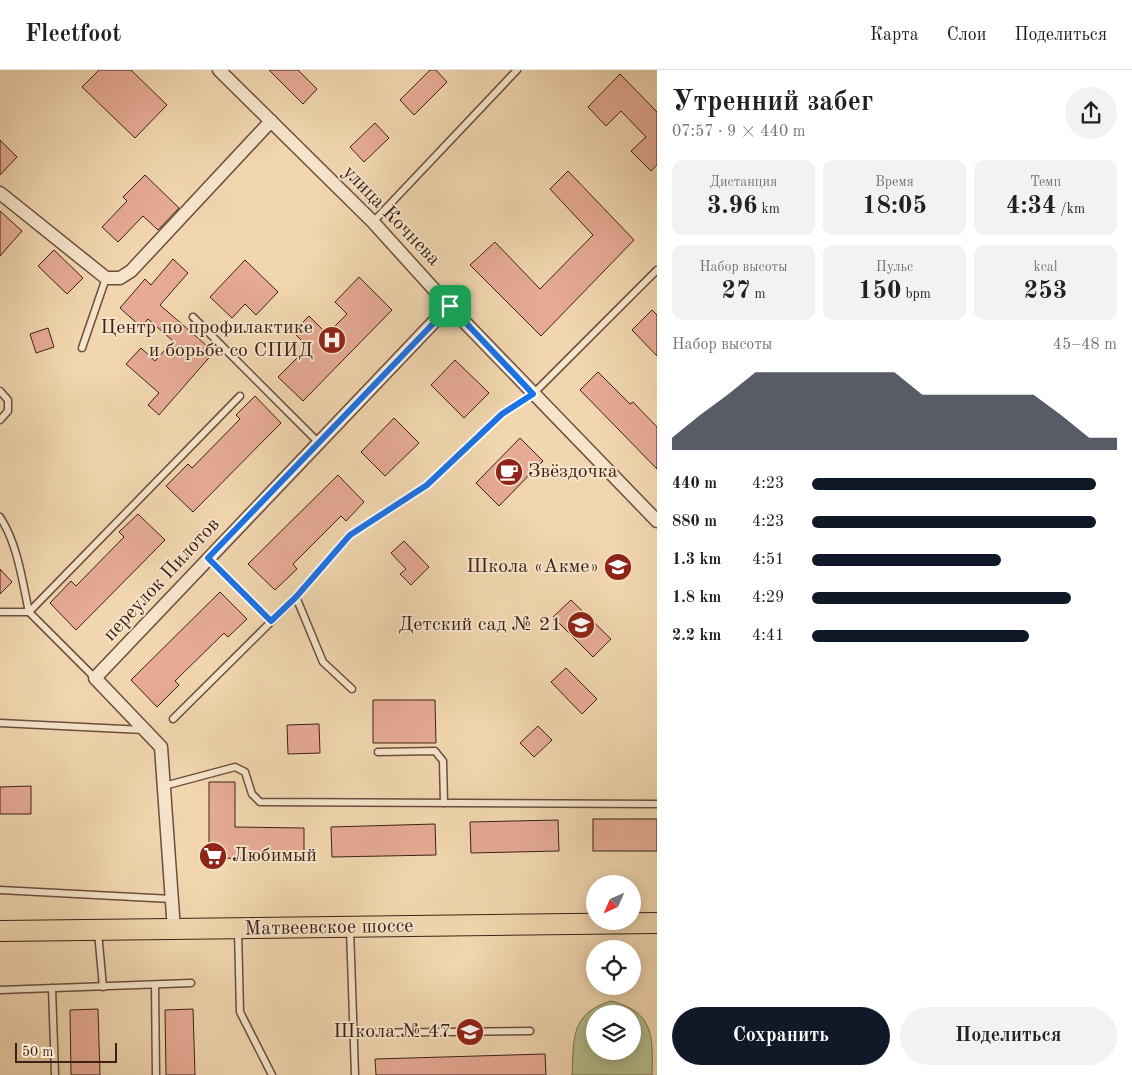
<!DOCTYPE html>
<html lang="ru">
<meta charset="utf-8">
<style>
:root{--surface:#fff;--page:#f2f2f2;--text:#202124;--muted:#757577;--line:#e0e0e0;--accent:#111827}
body{margin:0;font-family:"Old Standard TT",serif;background:var(--page);color:var(--text);height:100vh;display:flex;flex-direction:column;font-size:19px;white-space:nowrap}
*{box-sizing:border-box;margin:0}
p{font-size:16px;color:var(--muted)}
.icon{flex:none;width:28px;height:28px;fill:none;stroke:currentColor;stroke-width:2;stroke-linecap:round;stroke-linejoin:round}
.map{position:relative;flex:1;overflow:hidden}
.details{display:flex;flex-direction:column;background:var(--surface);width:475px}
.details>*{flex:none}
.needle{width:32px;rotate:225deg}
.tools{position:absolute;left:586px;top:805px;display:grid;gap:10px}
.tools a{display:grid;place-items:center;width:55px;height:55px;border-radius:50%;background:var(--surface);box-shadow:0 2px 12px #0003;font-size:25px}
.scale{position:absolute;left:15px;bottom:12px;width:102px;box-sizing:border-box;padding-left:5px;border:2px solid #3e2116;border-top:0;font-size:14px;line-height:18px;white-space:nowrap;color:#3e2116;-webkit-text-stroke:4px #f6e4cb;paint-order:stroke}
.pin{position:absolute;display:grid;place-items:center;width:42px;height:42px;color:#fff;margin:-21px;border-radius:10px;box-shadow:0 2px 8px #0006}
.round{display:grid;place-items:center;flex:none;width:52px;height:52px;border-radius:26px;background:var(--page)}
.headline{display:flex;align-items:center;justify-content:space-between;height:85px;padding:0 15px}
h1{font-size:28px;font-weight:700;line-height:38px}
.stats{display:grid;grid-template-columns:repeat(3,1fr);gap:8px;height:85px;padding:5px 15px}
.stats div{display:grid;align-content:center;border-radius:10px;background:var(--page);text-align:center}
.stats b{font-size:25px;font-weight:700}
.stats small{font-size:14px;font-weight:400}
.stats p{font-size:14px}
.chart{height:140px;padding:10px 15px}
.chart p{display:flex;justify-content:space-between}
.chart svg{width:100%;height:90px;margin-top:5px;fill:var(--accent);opacity:.7}
.primary-button{display:flex;gap:10px;margin-top:auto;padding:10px 15px}
.primary-button a{flex:1;height:58px;border-radius:30px;background:var(--accent);color:#fff;font-size:20px;font-weight:700;line-height:58px;text-align:center}
.primary-button a+a{background:var(--page);color:var(--text)}
ul{padding:0 15px;list-style:none;font-size:16px}
li{display:grid;grid-template-columns:80px 60px 1fr;align-items:center;height:38px}
li i{height:12px;border-radius:6px;background:var(--accent)}
header{display:flex;align-items:center;gap:30px;box-sizing:border-box;height:70px;padding:0 25px;background:var(--surface);border-bottom:1px solid var(--line)}
header strong{font-size:24px}
nav{display:flex;gap:28px;margin-inline-start:auto;font-size:18px}
main{display:flex;flex:1;min-height:0}
.map>svg:first-child{display:block}
.green{fill:#b6be8d;stroke:#7a7052;fill-rule:evenodd}
.building{fill:#e6aa95;stroke:#3e2116}
.lines{fill:none;stroke-linecap:round;stroke-linejoin:round}
.service-casing{stroke:#6b4e3c;stroke-width:9}
.minor-casing{stroke:#6b4e3c;stroke-width:15}
.primary-casing{stroke:#3e2116;stroke-width:22}
.service{stroke:#f6e4cb;stroke-width:6}
.minor{stroke:#f6e4cb;stroke-width:12}
.primary{stroke:#f1d6af;stroke-width:20}
.route-casing{stroke:#fff;stroke-width:10}
.route{stroke:#1a73e8;stroke-width:6}
.labels{text-anchor:middle;dominant-baseline:central;stroke-width:4;stroke-linejoin:round;paint-order:stroke}
.street-label{font-size:20px;fill:#3e2116;stroke:#f6e4cb}
.poi-label{font-size:20px;fill:#3e2116;stroke:#f6e4cb;text-anchor:end}
</style>
<header>
<strong>Fleetfoot</strong>
<nav><a>Карта</a><a>Слои</a><a>Поделиться</a></nav>
</header>
<main>
<div class="map">
<svg width="657" height="1005" viewBox="0 0 657 1005">
<rect width="100%" height="100%" fill="#f1d6af"/>
<filter id="stains"><feTurbulence type="fractalNoise" baseFrequency=".004" numOctaves="4"/><feColorMatrix values="0 0 0 0 .2 0 0 0 0 .09 0 0 0 0 .02 0 0 0 .5 -.17"/></filter>
<radialGradient id="worn" r=".72"><stop offset=".6" stop-color="#630" stop-opacity="0"/><stop offset="1" stop-color="#630" stop-opacity=".3"/></radialGradient>
<path class="green" d="M611,931c43,11 42,35 41,74h-80c2,-37 -2,-61 39,-74zM595,944h37v37h-37z"/>
<g class="building">
<path d="M99,0h32l36,35 -32,33 -53,-51z"/>
<path d="M269,0h29l19,19 -14,15z"/>
<path d="M430,0h6l11,12 -33,33 -14,-15z"/>
<path d="M620,4l37,38v53l-6,6 -20,-20 15,-14 -25,-26 -15,15 -18,-19z"/>
<path d="M375,53l14,15 -25,24 -14,-15z"/>
<path d="M0,70l17,17 -17,18z"/>
<path d="M568,101l66,69 -93,96 -71,-71 25,-23 45,47 53,-54 -43,-46z"/>
<path d="M145,105l34,33 -21,22 -15,-14 -25,26 -16,-15 25,-26 -4,-4z"/>
<path d="M0,141l22,20 -22,25z"/>
<path d="M54,180l29,28 -16,16 -29,-28z"/>
<path d="M173,189l15,14 -28,32 54,47 -55,63 -11,-10 11,-12 -33,-29 15,-16 14,13 18,-20 -25,-22 -7,8 -21,-19 25,-29 6,6z"/>
<path d="M245,190l33,32 -22,23 -11,-11 -13,14 -22,-21z"/>
<path d="M359,207l33,33 -89,91 -25,-24 30,-30 -15,-15 16,-16 18,18 20,-20 -12,-12z"/>
<path d="M652,240l5,5v41l-25,-26z"/>
<path d="M48,258l6,19 -18,6 -6,-19z"/>
<path d="M455,290l34,33 -25,25 -33,-33z"/>
<path d="M598,302l32,32 3,-2 24,25v42l-77,-79z"/>
<path d="M255,326l26,27 -88,89 -27,-26 22,-22 4,4 48,-49 -4,-4z"/>
<path d="M394,348l25,25 -34,33 -24,-24z"/>
<path d="M520,368l23,23 -44,45 -23,-23z"/>
<path d="M338,405l26,27 -18,19 -5,-5 -48,48 4,5 -22,21 -27,-26z"/>
<path d="M138,444l27,26 -89,90 -26,-27 21,-22 5,5 48,-49 -5,-5z"/>
<path d="M404,471l25,26 -18,18 -11,-11 6,-5 -15,-16z"/>
<path d="M0,499l12,13 -12,12z"/>
<path d="M220,522l27,27 -19,18 -4,-4 -49,48 4,4 -22,22 -26,-27z"/>
<path d="M571,530l40,39 -18,18 -40,-40z"/>
<path d="M566,598l31,31 -15,15 -31,-32z"/>
<path d="M373,630h62l1,43h-63z"/>
<path d="M319,654l1,29 -32,1 -1,-29z"/>
<path d="M538,656l14,14 -18,17 -14,-14z"/>
<path d="M209,712h26v45l69,1v31l-95,-1z"/>
<path d="M31,716v28h-31v-27z"/>
<rect x="593" y="749" width="64" height="32"/>
<path d="M558,750l1,31 -88,2 -1,-31z"/>
<path d="M435,754l1,31 -104,2 -1,-30z"/>
<path d="M98,939l2,66h-29l-1,-65z"/>
<path d="M193,939l2,66h-29l-1,-65z"/>
<path d="M545,984l1,21h-170l-1,-16z"/>
</g>
<g class="lines">
<defs>
<g id="service">
<path d="M373,152l144,-152"/>
<path d="M193,247l125,125"/>
<path d="M82,278l24,-70"/>
<path d="M0,321l8,9v11l-8,9"/>
<path d="M0,447c18,28 22,63 29,95h-29"/>
<path d="M208,488l63,63"/>
<path d="M296,527l27,65 29,27"/>
<path d="M95,608l-66,-66 211,-216"/>
<path d="M173,649l123,-122 54,-62 77,-50 75,-71 31,-20 124,-124"/>
<path d="M0,653l144,7"/>
<path d="M378,682l57,-1 8,10 1,42"/>
<path d="M164,716l71,-19 10,5 7,22 8,8 397,2"/>
<path d="M0,820l172,9"/>
<path d="M350,859l5,146"/>
<path d="M238,860l2,82 32,63"/>
<path d="M98,862l5,55"/>
<path d="M155,915l1,90"/>
<path d="M52,918l3,87"/>
<path d="M0,920l191,-7"/>
<path d="M354,963l176,-2"/>
</g>
<g id="minor">
<path d="M219,0l154,152 76,84 208,215"/>
<path d="M0,123l106,85h14l11,-7 140,-150"/>
<path d="M174,860l-13,-183 -66,-69 354,-372"/>
</g>
<path id="primary" d="M0,861l657,-8"/>
</defs>
<use href="#service" class="service-casing"/>
<use href="#minor" class="minor-casing"/>
<use href="#primary" class="primary-casing"/>
<use href="#service" class="service"/>
<use href="#minor" class="minor"/>
<use href="#primary" class="primary"/>
</g>
<g class="lines">
<defs>
<path id="route" d="M450,236l83,88 -31,20 -75,71 -77,50 -54,62 -25,24 -63,-63z"/>
</defs>
<use href="#route" class="route-casing"/>
<use href="#route" class="route"/>
</g>
<defs>
<symbol id="hospital-disc" viewBox="-11 -11 22 22"><circle r="9.5" fill="#8f2418" stroke="#f6e4cb"/><path d="M-5-5h3v3.5h4V-5h3V5h-3V1.5h-4V5h-3Z" fill="#fff"/></symbol>
<symbol id="cafe-disc" viewBox="-11 -11 22 22"><circle r="9.5" fill="#8f2418" stroke="#f6e4cb"/><path d="M-5.5-4.5H6V0H3Q3 3.5 0 3.5H-2.5Q-5.5 3.5-5.5 0ZM3-3.2v2h1.7v-2ZM-6 4.5H4V6H-6Z" fill="#fff"/></symbol>
<symbol id="school-disc" viewBox="-11 -11 22 22"><circle r="9.5" fill="#8f2418" stroke="#f6e4cb"/><path d="M0-5L7-2L0 1L-7-2ZM-4 1L0 2.5L4 1V4Q0 6-4 4Z" fill="#fff"/></symbol>
<symbol id="supermarket-disc" viewBox="-11 -11 22 22"><circle r="9.5" fill="#8f2418" stroke="#f6e4cb"/><path d="M-6-5.5h2.5l.6 2H6L4.5 2H-2.5L-4.4-4H-6ZM-1.5 3.2a1.3 1.3 0 1 0 .1 0ZM3 3.2a1.3 1.3 0 1 0 .1 0Z" fill="#fff"/></symbol>
</defs>
<g fill-rule="evenodd">
<use href="#hospital-disc" x="316" y="254" width="32" height="32"/>
<use href="#cafe-disc" x="493" y="386" width="32" height="32"/>
<use href="#school-disc" x="602" y="481" width="32" height="32"/>
<use href="#school-disc" x="565" y="539" width="32" height="32"/>
<use href="#supermarket-disc" x="197" y="770" width="32" height="32"/>
<use href="#school-disc" x="454" y="946" width="32" height="32"/>
</g>
<g class="labels">
<g class="street-label">
<text transform="translate(391 146) rotate(46)">улица Кочнева</text>
<text transform="translate(162 510) rotate(-47)">переулок Пилотов</text>
<text transform="translate(329 858) rotate(-1)">Матвеевское шоссе</text>
</g>
<g class="poi-label">
<text x="313" y="258">Центр по профилактике<tspan x="313" dy="23">и борьбе со СПИД</tspan></text>
<text x="528" y="402" text-anchor="start">Звёздочка</text>
<text x="599" y="497">Школа «Акме»</text>
<text x="562" y="555">Детский сад № 21</text>
<text x="232" y="786" text-anchor="start">Любимый</text>
<text x="451" y="962">Школа № 47</text>
</g>
</g>
<rect width="100%" height="100%" filter="url(#stains)"/>
<rect width="100%" height="100%" fill="url(#worn)"/>
</svg>
<div class="tools">
<a><svg class="needle" viewBox="-14 -14 28 28"><path d="M0-13l5 13h-10z" fill="#e53935"/><path d="M0 13l5-13h-10z" fill="#757577"/></svg></a>
<a><svg class="icon" aria-label="locate" viewBox="0 0 24 24"><circle cx="12" cy="12" r="6"/><path d="M12 2v4M12 18v4M2 12h4M18 12h4"/></svg></a>
<a><svg class="icon" aria-label="layers" viewBox="0 0 24 24"><path d="M12 4l9 5-9 5-9-5zM3 14l9 5 9-5"/></svg></a>
</div>
<div class="scale">50 m</div>
<div class="pin" style="left:450px;top:236px;background:#1e9e55"><svg class="icon" aria-label="arrive" viewBox="0 0 24 24"><path d="M6 21V4h12l-3 4 3 4H6"/></svg></div>
</div>
<section class="details">
<div class="headline"><div><h1>Утренний забег</h1><p>07:57 · 9 × 440 m</p></div><a class="round"><svg class="icon" aria-label="share" viewBox="0 0 24 24"><path d="M12 15V3M7 8l5-5 5 5M5 13v7h14v-7"/></svg></a></div>
<div class="stats">
<div><p>Дистанция</p><b>3.96<small> km</small></b></div>
<div><p>Время</p><b>18:05</b></div>
<div><p>Темп</p><b>4:34<small> /km</small></b></div>
</div>
<div class="stats">
<div><p>Набор высоты</p><b>27<small> m</small></b></div>
<div><p>Пульс</p><b>150<small> bpm</small></b></div>
<div><p>kcal</p><b>253</b></div>
</div>
<div class="chart"><p><span>Набор высоты</span>45–48 m</p>
<svg viewBox="0 0 160 44" preserveAspectRatio="none"><path d="M0 44V38L10 27L20 17L30 6L40 6L50 6L60 6L70 6L80 6L90 17L100 17L110 17L120 17L130 17L140 27L150 38L160 38V44z"/></svg>
</div>
<ul>
<li><b>440 m</b>4:23<i style="width:93%"></i></li>
<li><b>880 m</b>4:23<i style="width:93%"></i></li>
<li><b>1.3 km</b>4:51<i style="width:62%"></i></li>
<li><b>1.8 km</b>4:29<i style="width:85%"></i></li>
<li><b>2.2 km</b>4:41<i style="width:71%"></i></li>
</ul>
<div class="primary-button"><a>Сохранить</a><a>Поделиться</a></div>
</section>
</main>
